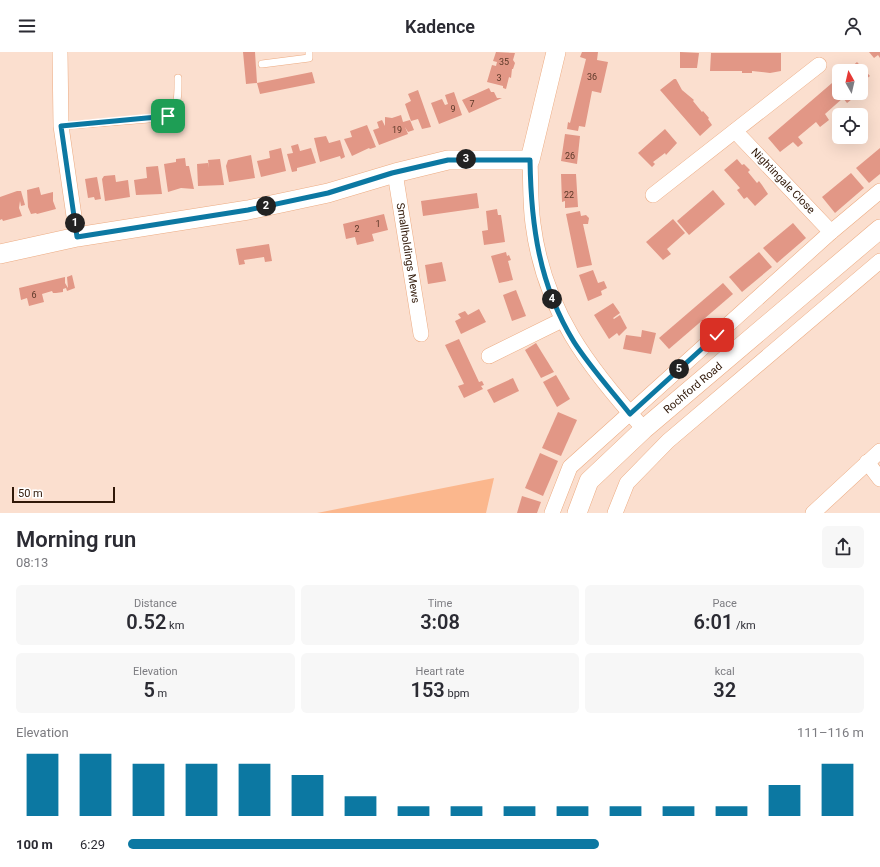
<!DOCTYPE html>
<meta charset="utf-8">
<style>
:root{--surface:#fff;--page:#f7f7f7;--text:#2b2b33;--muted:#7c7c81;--accent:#0c78a2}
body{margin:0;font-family:Roboto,sans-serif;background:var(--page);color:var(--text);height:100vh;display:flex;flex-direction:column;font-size:15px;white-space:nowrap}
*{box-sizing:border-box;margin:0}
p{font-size:13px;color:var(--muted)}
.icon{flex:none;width:22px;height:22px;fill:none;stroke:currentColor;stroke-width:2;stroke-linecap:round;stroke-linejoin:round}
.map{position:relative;height:461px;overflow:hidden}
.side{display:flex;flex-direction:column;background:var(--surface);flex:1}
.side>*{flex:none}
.needle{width:26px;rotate:352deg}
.fabs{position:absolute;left:832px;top:12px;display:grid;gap:8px}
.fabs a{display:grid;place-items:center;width:36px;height:36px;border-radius:6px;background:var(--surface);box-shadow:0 4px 16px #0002;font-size:20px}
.scale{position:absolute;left:12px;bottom:10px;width:103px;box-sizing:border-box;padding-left:4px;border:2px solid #301808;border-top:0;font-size:11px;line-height:14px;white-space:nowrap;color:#301808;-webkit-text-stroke:3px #fff;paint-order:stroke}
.pin{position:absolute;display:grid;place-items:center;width:34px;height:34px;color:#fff;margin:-17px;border-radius:8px;box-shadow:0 2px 6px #0006}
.km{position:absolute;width:20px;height:20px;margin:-10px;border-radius:50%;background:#222;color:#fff;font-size:11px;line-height:20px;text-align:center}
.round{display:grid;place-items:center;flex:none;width:42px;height:42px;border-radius:6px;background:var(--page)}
.overview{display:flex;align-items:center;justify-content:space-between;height:68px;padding:0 16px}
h1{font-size:22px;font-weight:600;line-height:30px}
.stats{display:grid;grid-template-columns:repeat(3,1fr);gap:6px;height:68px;padding:4px 16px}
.stats div{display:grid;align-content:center;border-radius:6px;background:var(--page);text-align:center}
.stats b{font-size:20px;font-weight:600}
.stats small{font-size:11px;font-weight:400}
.stats p{font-size:11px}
.chart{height:112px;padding:8px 16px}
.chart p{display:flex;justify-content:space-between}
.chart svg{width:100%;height:72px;margin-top:4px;stroke:var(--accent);stroke-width:6}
ul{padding:0 16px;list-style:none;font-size:13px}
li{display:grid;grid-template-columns:64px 48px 1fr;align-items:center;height:30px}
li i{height:10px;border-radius:5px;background:var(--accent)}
header{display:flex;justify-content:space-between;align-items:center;height:52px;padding:0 16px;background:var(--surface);font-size:18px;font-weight:600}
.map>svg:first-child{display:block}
.green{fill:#fbb78d}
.building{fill:#e29786}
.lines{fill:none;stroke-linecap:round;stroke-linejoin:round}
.service-casing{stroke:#ecab82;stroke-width:8}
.minor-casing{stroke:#ecab82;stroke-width:16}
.tertiary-casing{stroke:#ecab82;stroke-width:20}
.service{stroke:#fff;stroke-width:7}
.minor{stroke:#fff;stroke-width:15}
.tertiary{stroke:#fff;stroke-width:19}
.route-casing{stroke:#fff;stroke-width:8}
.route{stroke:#0c78a2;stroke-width:5}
.labels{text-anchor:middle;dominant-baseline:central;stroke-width:3;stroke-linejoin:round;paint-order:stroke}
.number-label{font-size:9px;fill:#5c3828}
.street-label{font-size:11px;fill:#301808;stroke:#fff}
</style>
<header><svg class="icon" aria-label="menu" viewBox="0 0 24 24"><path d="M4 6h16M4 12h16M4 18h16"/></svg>Kadence<svg class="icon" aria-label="person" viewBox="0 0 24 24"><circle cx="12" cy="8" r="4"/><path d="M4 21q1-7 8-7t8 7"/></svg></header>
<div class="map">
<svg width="880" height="461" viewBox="0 0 880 461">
<rect width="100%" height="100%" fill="#fbdfcf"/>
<path class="green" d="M494,426l-8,35h-169z"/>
<g class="building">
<path d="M243,0h12l2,31 -11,1z"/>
<path d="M496,0l19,1 -2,7 2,3 -2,6h-1l-1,9 -2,-1 -3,12 -3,-1v-2l-16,-4 5,-17 4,1 1,-4 -4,-1z"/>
<path d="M582,0h16l-1,8 11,2 -7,31 -9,-2 -7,36 -6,-1 -1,5 -11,-2 1,-7 2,1 16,-64 -6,-2z"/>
<path d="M680,0l19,1 -2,15h-17z"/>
<path d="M869,0h11v6l-2,-3 -4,3z"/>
<path d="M711,1h70v18l-11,2 -18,-2v2h-10v-2h-32z"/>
<path d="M857,10l13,14 -9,7v-12h-14z"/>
<path d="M312,20l3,11 -55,11 -3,-11z"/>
<path d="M839,25v16h14l3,3 -9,7 -4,-5 -18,16 4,6 -9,7 -4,-5 -18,15 5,6 -5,4 -5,-5 -13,10 -12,-14z"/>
<path d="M674,27h2l6,11 12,10 -1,1 9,11 1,-1 6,7 -1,1 4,6 -12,11 -40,-46z"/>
<path d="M489,36l2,4h3l3,6h5l-33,15 -7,-13z"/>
<path d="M418,38l13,37 -9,2 -4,-10 -7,2 -6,-17 6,-3 -3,-7z"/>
<path d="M454,40l8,23 -23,9 -8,-21 11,-4 3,6 3,-1 -3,-9z"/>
<path d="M401,63l2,7 7,-2 4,10 -6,2 -3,-5 3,7 -29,11 -6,-15 6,-2 -2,-6 5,-2 3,6v-9l7,1z"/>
<path d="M367,73l9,22 -6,2 -1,-1 -17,8 -8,-17 8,-2 -2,-6z"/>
<path d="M665,77l12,14 -11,12 -1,-2 -12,9 2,2 -3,3 -14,-14z"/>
<path d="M565,82l15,2 -3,28 -16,-3z"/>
<path d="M326,84l3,7 11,-3 5,17 -4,2 -1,-3 -20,6 -6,-24z"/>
<path d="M298,92l2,7 11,-3 5,15 -19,5v3l-5,1 -5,-18 6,-1 -2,-7z"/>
<path d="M281,96l5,23 -25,6 -4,-16 13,-3 -1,-7z"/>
<path d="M880,96v26l-11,9 -13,-15z"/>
<path d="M251,103l4,23 -26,4 -3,-16 2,-6z"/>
<path d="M185,106l1,8h3l5,23 -13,-1 -13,4 -4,-28 12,-2v-3z"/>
<path d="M220,107l4,26 -26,1 -1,-22 11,-1 1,5 -1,-8z"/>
<path d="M737,107l5,6 2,-1 6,6 -2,2 9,11 2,-2 3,4 6,9 -13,12 -8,-9 -3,2 -7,-9 3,-2 -16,-18z"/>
<path d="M158,114l4,28 -26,1 -2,-15 13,-2 -1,-11z"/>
<path d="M851,121l13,15 -29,25 -13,-16z"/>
<path d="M561,122h15l2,33 -13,1v-7l-3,1z"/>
<path d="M115,123l1,7 12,-2 2,17 -25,4 -3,-22 2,-3z"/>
<path d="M97,125l4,22 -6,1 -1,-3 -6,1 -3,-19z"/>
<path d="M39,135l2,8 12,-3v9l3,8 -19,5 -1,-1 -5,1 -3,-7 -1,-17z"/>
<path d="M713,138l12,14 -36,31 -12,-14z"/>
<path d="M17,139h4l4,14 -4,1 -1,-5 -1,7 3,8 -19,5 -1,-2 -2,1v-23z"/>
<path d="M477,141l2,15 -56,8 -2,-15z"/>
<path d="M497,157l1,6h3l4,27 -21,3 -2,-14 6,-1 -2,-19z"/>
<path d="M580,159l1,5 5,-1 3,3 -1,6h-5l9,41 -15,3 -11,-54z"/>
<path d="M384,162l4,16 -16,4 2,7 -17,4 -2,-8 -9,2 -3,-15z"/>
<path d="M673,167l12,14 -18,16 4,5 -8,6 -17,-18z"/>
<path d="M793,171l13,15 -29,25 -14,-15z"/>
<path d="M269,192l3,17 -7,1 -1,-5 -20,3 1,4 -6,1 -3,-16z"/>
<path d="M506,200l1,4 2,-1 2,5 -3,1 5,19 -14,3 -8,-27z"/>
<path d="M759,200l13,15 -30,25 -13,-15z"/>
<path d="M442,210l4,19 -18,3 -3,-19z"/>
<path d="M593,218l5,13 6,-2 3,7 -6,3 1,4 -14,6 -9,-26z"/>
<path d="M72,223l3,13 -8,3 -1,-3 -3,1v3l-7,1h-3l-1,-2 -10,3 2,8 -15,4 -2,-8 -6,2 -2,-12 46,-11v6l3,5 -1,-11z"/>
<path d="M723,231l10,11 -64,55 -10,-11z"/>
<path d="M516,238l10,26 -14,5 -9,-26z"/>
<path d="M613,251l7,10 -7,5 1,1 6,-4 7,13 -8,8 -2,-3 -8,6 -15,-24z"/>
<path d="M479,257l7,13 -25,12 -6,-13 6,-3 -3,-4 7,-3 3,4z"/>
<path d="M642,278l14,3 -5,21 -28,-5 3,-14 15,2z"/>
<path d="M459,287l20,43 3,-1 2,4 -3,1 2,3 -19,9 -6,-12 6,-2 -19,-39z"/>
<path d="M536,291l18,29 -13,6 -16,-28z"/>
<path d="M556,323l14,24 -13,8 -14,-25z"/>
<path d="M513,326l6,13 -25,12 -7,-13z"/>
<path d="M558,360l19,8 -16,36 -19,-8z"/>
<path d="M540,401l18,8 -15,35 -18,-8z"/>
<path d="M522,444l19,6 -4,11h-20z"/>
</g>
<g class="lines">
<defs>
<g id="service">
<path d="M262,12l47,-6v-6"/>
<path d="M61,74l100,-8c19,-6 17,-23 17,-40"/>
</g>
<g id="minor">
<path d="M60,0l1,74 16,111"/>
<path d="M735,79l96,101"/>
<path d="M530,108c1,21 0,43 3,64 11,86 55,143 111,205"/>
<path d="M395,121l26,161"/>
<path d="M653,143l166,-130"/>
<path d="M489,304l73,-36"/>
<path d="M867,410l13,17"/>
<path d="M552,461l18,-46 261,-235 49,-41"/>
<path d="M615,461l12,-30 41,-42 212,-180"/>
<path d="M813,461l67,-62"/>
</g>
<g id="tertiary">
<path d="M0,202l77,-17 171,-27 80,-17 67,-20 53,-13h82l26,-108"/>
<path d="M577,461l12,-32 55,-52 236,-200"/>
</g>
</defs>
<use href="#service" class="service-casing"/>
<use href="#minor" class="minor-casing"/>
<use href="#tertiary" class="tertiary-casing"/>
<use href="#service" class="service"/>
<use href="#minor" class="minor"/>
<use href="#tertiary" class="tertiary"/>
</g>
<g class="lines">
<defs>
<path id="route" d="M168,64l-107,10 16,111 171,-27 80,-17 64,-20 56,-13h82c1,65 9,125 44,182 16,25 37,48 56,72l87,-79"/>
</defs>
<use href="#route" class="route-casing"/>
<use href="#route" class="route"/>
</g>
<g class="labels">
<g class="number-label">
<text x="504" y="10">35</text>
<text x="592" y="25">36</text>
<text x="499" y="26">3</text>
<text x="472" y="52">7</text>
<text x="453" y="57">9</text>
<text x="397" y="78">19</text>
<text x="570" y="104">26</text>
<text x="569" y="143">22</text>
<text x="378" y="172">1</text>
<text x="357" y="177">2</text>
<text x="34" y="243">6</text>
</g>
<g class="street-label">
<text transform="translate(783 129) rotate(46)">Nightingale Close</text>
<text transform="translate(408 201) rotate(81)">Smallholdings Mews</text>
<text transform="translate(693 336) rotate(-40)">Rochford Road</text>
</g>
</g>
</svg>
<div class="fabs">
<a><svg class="needle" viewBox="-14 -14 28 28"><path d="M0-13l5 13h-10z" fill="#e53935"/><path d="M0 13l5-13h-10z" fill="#7c7c81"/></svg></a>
<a><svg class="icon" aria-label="locate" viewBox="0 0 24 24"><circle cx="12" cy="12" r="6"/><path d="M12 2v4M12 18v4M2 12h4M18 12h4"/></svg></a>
</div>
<div class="scale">50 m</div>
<div class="pin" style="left:168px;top:64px;background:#1e9e55"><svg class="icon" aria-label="arrive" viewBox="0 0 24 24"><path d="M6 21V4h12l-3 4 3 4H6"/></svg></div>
<div class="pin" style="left:717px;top:283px;background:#d93025"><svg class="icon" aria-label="check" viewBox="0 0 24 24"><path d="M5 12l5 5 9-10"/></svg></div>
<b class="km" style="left:75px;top:171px">1</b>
<b class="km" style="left:266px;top:154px">2</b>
<b class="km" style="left:466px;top:107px">3</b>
<b class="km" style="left:552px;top:247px">4</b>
<b class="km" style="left:679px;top:317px">5</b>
</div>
<section class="side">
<div class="overview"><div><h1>Morning run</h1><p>08:13</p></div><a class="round"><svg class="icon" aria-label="share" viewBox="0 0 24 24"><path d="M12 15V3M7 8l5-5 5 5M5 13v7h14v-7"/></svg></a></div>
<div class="stats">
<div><p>Distance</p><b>0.52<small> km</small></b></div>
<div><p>Time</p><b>3:08</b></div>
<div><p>Pace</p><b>6:01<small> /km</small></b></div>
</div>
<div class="stats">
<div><p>Elevation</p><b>5<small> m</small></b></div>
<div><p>Heart rate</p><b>153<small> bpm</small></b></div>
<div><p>kcal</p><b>32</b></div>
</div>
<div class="chart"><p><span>Elevation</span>111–116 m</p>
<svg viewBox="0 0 160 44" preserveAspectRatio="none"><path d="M5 44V6M15 44V6M25 44V12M35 44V12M45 44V12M55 44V19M65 44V32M75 44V38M85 44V38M95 44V38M105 44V38M115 44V38M125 44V38M135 44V38M145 44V25M155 44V12"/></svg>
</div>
<ul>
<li><b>100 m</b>6:29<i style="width:64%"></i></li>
</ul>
</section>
